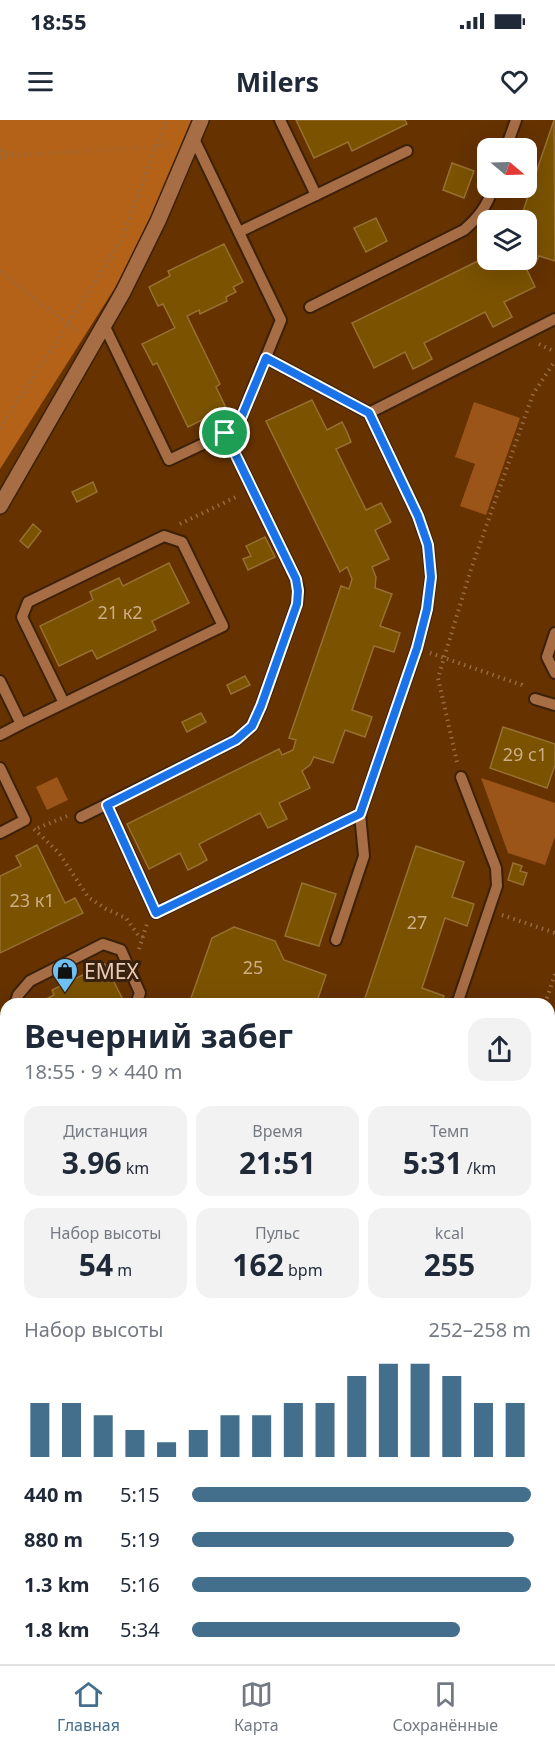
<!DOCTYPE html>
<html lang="ru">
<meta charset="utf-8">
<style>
:root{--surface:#fff;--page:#f2f2f3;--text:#1f2937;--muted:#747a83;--line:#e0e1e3;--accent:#436e8c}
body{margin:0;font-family:"Noto Sans",sans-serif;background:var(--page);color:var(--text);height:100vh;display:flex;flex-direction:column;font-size:22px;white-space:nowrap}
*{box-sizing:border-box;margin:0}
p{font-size:20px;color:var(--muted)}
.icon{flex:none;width:33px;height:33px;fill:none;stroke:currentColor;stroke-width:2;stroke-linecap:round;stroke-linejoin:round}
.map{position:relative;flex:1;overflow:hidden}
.sheet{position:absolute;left:0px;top:878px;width:555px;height:668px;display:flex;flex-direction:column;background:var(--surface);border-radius:18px 18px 0 0;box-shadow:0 6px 24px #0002}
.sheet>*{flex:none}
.needle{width:39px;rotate:109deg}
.buttons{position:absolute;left:477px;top:18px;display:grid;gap:12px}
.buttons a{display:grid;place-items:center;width:60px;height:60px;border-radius:12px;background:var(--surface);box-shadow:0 6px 24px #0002;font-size:30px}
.pin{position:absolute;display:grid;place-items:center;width:51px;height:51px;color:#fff;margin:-26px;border:3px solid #fff;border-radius:50%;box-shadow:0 2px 6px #0007}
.round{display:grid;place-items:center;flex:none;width:63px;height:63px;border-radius:18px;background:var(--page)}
.overview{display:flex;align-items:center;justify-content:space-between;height:102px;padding:0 24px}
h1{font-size:33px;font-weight:700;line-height:45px}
.stats{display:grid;grid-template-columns:repeat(3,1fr);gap:9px;height:102px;padding:6px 24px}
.stats div{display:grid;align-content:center;border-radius:15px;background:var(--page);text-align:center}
.stats b{font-size:30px;font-weight:700}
.stats small{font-size:16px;font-weight:400}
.stats p{font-size:16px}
.chart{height:168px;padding:12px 24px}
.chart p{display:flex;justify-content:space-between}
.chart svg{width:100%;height:108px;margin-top:6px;stroke:var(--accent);stroke-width:6}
ul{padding:0 24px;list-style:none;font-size:20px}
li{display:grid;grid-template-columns:96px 72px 1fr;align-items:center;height:45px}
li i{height:15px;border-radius:8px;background:var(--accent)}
.status{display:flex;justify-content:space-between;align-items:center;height:42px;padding:0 30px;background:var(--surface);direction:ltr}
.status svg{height:16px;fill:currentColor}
header{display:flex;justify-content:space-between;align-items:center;height:78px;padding:0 24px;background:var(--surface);font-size:27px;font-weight:700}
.tabs{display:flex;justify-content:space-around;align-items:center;height:84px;border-top:2px solid var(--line);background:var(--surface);font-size:16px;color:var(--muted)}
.tabs a{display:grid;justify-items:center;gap:3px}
.tabs .selected{color:var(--accent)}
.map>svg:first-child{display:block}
.green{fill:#9b5518}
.forest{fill:#b46217}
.building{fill:#7a5200;stroke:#977033;stroke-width:1.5}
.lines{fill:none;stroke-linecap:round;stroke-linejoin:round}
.lane-casing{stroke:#3c2009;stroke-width:14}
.street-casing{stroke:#3c2009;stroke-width:18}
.secondary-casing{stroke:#3c2009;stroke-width:18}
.path{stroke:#966a43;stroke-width:4;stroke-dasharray:1.5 4.5;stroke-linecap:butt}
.lane{stroke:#a76e45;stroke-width:10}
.street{stroke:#a76e45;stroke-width:15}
.secondary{stroke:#a76e45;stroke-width:15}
.route-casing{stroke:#fff;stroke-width:12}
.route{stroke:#1a73e8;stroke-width:8}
.labels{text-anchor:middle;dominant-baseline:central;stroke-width:6;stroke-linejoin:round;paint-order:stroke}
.number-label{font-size:18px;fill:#cead88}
.poi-label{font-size:21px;fill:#eacbb5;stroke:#392110;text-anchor:start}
</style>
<div class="status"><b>18:55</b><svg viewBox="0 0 49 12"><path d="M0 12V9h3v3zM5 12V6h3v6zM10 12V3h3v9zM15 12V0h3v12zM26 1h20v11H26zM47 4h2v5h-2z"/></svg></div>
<header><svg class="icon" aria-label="menu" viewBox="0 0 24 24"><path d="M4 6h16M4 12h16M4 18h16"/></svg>Milers<svg class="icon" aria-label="heart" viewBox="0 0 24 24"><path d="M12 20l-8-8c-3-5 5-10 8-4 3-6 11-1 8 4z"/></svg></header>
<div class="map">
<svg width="555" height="1544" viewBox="0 0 555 1544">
<rect width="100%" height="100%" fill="#653200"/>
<g class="green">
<path d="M474,282l46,16 -34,97 -26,-9 15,-42 -20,-7z"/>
<path d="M57,657l11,23 -21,10 -11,-23z"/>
<path d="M481,658l74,25v34l-10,28 -37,-12z"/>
<path d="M1,1060l5,10v97l-6,3z"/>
<path d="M6,1309v230h156l-16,5h-146v-232z"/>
<path d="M170,1539h52l3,5h-49z"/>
</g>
<path class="forest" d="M0,0h195l-63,141 -132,208z"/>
<g class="building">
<path d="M296,0h109l2,4 -55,27 -4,-9 -34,16z"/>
<path d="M554,0l1,141 -16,-5 -4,8 -8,6 8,17 -31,15 8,15 -19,10 -8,-15 -61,31 8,16 -9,5 -10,5 -8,-17 -31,16 -22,-45 136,-67v4h38v-40h-6z"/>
<path d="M452,43l22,8 -10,27 -21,-8z"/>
<path d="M376,98l11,23 -21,11 -12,-24z"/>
<path d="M224,124l19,38 -10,5 3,5 -10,5 1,4 -27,13 -1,-4 -12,6 33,68 -4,3 10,21 -38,19 -31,-64 -4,2 -11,-21 33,-16 -12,-24 -5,2 -9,-19 21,-11 -2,-5z"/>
<path d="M312,280l15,30 15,-8 5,10 4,10 -15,7 30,61 15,-7 10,19 -16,8 14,29 -17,8 4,10 -1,11 17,6 -12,32 20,7 -6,19 -20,-6 -22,64 20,7 -7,20 -20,-7 -12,33 -19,-6 -4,8 -8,6 8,17 -31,15 8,16 -19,9 -8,-15 -61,31 8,16 -9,5 -10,5 -8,-17 -31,16 -22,-45 152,-75 3,6 11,-5 3,-10 -7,-2 52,-152 8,3 3,-10 -5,-12 -7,5 -74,-151z"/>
<path d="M93,362l4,10 -20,10 -5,-10z"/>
<path d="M33,404l8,7 -13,17 -8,-7z"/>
<path d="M265,417l10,20 -27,13 -5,-11 8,-3 -5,-10z"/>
<path d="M169,443l20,40 -37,18 4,9 -59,29 -5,-9 -33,16 -19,-40 53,-26 -3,-8 29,-14 4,8z"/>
<path d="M245,556l5,9 -19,9 -4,-9z"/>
<path d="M201,593l5,9 -19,10 -5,-10z"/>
<path d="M503,607l52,17v21l-8,23 -57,-20z"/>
<path d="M37,725l28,58 10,-5 8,15 -83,40v-77l21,-10 -5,-10z"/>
<path d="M416,726l48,16 -12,35 22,7 -7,22 -22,-8 -23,70 22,8 -3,8h-78z"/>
<path d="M513,743l9,3 -2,5 7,2 -4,12 -15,-5z"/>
<path d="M302,763l34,11 -17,52 -34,-10z"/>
<path d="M234,807l41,14 9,19 42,15 -10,29h-127l23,-66z"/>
<path d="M105,844l18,36 -7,4h-79l17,-9 -2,-5z"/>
<path d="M555,1090v65l-6,3v-64z"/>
<path d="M549,1534l6,2v8h-135l-17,-5h146z"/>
</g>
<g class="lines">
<defs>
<g id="lane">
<path d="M506,28l10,-28"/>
<path d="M316,75l91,-44"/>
<path d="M239,112l77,-37 -36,-75"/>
<path d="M310,187l154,-77c15,-13 23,-24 29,-42"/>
<path d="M104,205l65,135 68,-32 44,-108 -88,-183"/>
<path d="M266,238l103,55 186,-94"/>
<path d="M555,513l-8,24 8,16"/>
<path d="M0,561l21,43 -21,11"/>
<path d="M535,579l20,6"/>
<path d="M21,604l202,-98 -41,-84 -18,-6 -136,66 -6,15 42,86"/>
<path d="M0,648l25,52 -25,13"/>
<path d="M107,685l49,108 204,-99"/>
<path d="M81,697l155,-77 16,-14 9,-20 36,-102 2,-14 -3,-11 -71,-146"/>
<path d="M336,820l28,-84 -4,-42 57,-166 10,-39 4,-32 -3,-32 -10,-29 -49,-103"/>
<path d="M15,884l3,-9 12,-14 73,-37 18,6 19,43 -4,11"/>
<path d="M457,884l40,-118 -1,-18 -35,-91"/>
<path d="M6,958v20"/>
<path d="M549,998l6,13"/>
<path d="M549,1068l6,-3"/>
<path d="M549,1176l6,-3"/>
<path d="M549,1282l6,11"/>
<path d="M549,1492l6,1"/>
<path d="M342,1544l2,-5"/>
</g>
<g id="street">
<path d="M0,386l123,-214 35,-71 43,-101"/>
<path d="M271,1539l3,5"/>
</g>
<g id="secondary">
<path d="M549,936l6,-3"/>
<path d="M0,1229l6,-3"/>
</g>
</defs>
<use href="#lane" class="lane-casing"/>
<use href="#street" class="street-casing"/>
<use href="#secondary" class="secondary-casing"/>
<g class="path">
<path d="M0,30l14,5 143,-8 15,-4"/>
<path d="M0,38l13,-3"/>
<path d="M0,151l79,62"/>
<path d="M539,224l16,8"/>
<path d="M0,308l90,-138 31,-50 45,-120"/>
<path d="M180,404l58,-28"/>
<path d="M430,533l92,32 2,2"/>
<path d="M457,642l-19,-84 33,-109 62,-175 22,-33"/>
<path d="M38,708l29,-12"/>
<path d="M34,709l25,24 29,44 18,12 20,9 12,17 5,2"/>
<path d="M502,795l53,18"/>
<path d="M139,829l8,-25"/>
<path d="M545,884l10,-30"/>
<path d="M0,1055l6,-3"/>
<path d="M0,1198l1,2"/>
<path d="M549,1354l6,-3"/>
<path d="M0,1432l6,-21"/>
<path d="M0,1491l6,2"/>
<path d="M189,1539l12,5"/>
<path d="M115,1544l16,-5"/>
</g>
<use href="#lane" class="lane"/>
<use href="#street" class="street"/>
<use href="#secondary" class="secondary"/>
</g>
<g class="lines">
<defs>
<path id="route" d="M266,238l103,55 49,103 10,29 3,32 -4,32 -10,39 -57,166 -204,99 -49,-108 129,-65 16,-14 9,-20 36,-102 1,-13 -2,-12 -71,-146 12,-5z"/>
</defs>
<use href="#route" class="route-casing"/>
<use href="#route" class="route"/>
</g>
<defs>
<symbol id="shop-pin" viewBox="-11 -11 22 30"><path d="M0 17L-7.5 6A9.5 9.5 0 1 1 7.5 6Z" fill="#6ec2f3" stroke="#392110"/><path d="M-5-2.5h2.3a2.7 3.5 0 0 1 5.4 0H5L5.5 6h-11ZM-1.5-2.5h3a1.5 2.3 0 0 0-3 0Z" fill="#111"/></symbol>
</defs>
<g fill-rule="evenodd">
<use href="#shop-pin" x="50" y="836" width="30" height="40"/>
</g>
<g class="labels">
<g class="number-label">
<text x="120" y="492">21 к2</text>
<text x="525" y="634">29 с1</text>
<text x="32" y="780">23 к1</text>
<text x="417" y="802">27</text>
<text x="253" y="847">25</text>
</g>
<g class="poi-label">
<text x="84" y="851">EMEX</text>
</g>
</g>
</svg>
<div class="buttons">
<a><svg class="needle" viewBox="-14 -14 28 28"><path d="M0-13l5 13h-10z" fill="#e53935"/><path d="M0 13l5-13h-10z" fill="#747a83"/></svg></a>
<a><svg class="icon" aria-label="layers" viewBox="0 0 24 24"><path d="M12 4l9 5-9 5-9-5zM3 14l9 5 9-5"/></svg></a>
</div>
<div class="pin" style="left:225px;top:313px;background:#1e9e55"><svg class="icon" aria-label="arrive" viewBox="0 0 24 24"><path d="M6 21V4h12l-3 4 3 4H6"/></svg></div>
<section class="sheet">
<div class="overview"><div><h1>Вечерний забег</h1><p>18:55 · 9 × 440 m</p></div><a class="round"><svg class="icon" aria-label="share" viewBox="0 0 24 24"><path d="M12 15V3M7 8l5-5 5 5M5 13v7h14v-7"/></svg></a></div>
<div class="stats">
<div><p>Дистанция</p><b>3.96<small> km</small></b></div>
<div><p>Время</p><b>21:51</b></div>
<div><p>Темп</p><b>5:31<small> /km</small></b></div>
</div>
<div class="stats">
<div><p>Набор высоты</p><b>54<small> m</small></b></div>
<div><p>Пульс</p><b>162<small> bpm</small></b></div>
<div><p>kcal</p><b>255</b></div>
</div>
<div class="chart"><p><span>Набор высоты</span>252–258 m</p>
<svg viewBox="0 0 160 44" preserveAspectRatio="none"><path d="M5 44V22M15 44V22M25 44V27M35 44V33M45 44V38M55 44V33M65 44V27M75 44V27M85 44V22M95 44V22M105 44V11M115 44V6M125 44V6M135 44V11M145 44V22M155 44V22"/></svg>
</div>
<ul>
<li><b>440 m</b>5:15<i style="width:100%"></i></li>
<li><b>880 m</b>5:19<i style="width:95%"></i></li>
<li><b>1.3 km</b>5:16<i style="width:100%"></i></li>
<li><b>1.8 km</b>5:34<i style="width:79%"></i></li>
</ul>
</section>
</div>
<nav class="tabs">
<a class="selected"><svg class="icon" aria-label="home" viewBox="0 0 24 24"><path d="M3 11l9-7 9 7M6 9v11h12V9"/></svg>Главная</a>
<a><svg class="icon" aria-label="map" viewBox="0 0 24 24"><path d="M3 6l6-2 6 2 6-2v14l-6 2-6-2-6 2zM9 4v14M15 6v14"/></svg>Карта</a>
<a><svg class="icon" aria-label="saved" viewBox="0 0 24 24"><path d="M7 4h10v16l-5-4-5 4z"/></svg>Сохранённые</a>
</nav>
